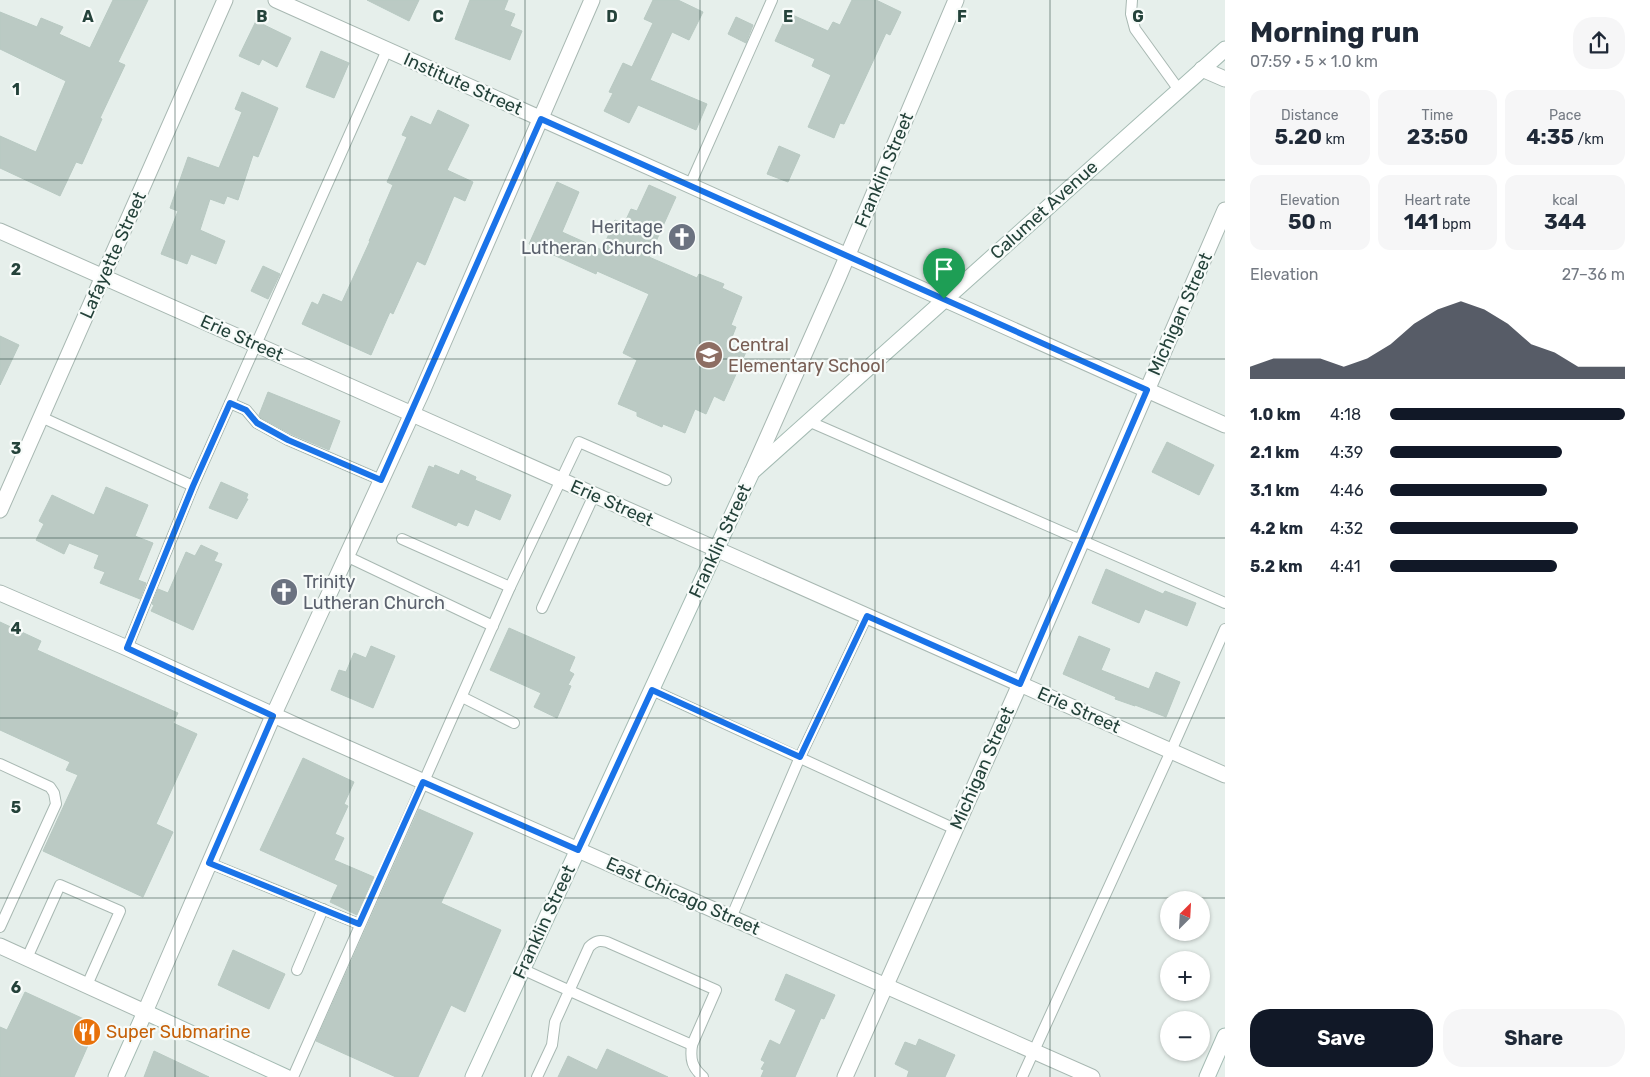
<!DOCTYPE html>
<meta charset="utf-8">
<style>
:root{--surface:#fff;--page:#f6f6f7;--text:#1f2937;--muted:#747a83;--accent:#111827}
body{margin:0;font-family:Rubik,sans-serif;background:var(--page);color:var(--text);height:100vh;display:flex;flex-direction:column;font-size:19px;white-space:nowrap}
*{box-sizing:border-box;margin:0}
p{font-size:16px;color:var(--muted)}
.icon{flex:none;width:28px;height:28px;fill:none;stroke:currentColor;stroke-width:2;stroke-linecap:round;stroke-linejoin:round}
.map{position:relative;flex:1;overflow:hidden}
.sheet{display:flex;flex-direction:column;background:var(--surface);width:425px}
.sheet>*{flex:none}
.needle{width:32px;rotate:24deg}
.tools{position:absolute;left:1160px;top:891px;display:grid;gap:10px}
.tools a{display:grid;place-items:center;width:50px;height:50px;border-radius:50%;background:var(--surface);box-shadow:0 1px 4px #0004;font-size:25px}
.pin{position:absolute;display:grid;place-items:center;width:42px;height:42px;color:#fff;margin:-51px -21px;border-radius:50% 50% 50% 0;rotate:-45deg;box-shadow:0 0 5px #0007}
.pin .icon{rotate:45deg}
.round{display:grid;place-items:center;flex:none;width:52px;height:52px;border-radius:20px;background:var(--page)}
.headline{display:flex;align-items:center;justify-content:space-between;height:85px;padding:0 25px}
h1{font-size:28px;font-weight:700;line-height:38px}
.figures{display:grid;grid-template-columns:repeat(3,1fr);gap:8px;height:85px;padding:5px 25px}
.figures div{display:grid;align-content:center;border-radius:12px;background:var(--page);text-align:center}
.figures b{font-size:21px;font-weight:700}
.figures small{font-size:14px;font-weight:400}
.figures p{font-size:14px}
.chart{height:140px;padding:10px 25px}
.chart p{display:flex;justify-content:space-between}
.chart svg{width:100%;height:90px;margin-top:5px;fill:var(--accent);opacity:.7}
.button{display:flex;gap:10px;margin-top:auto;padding:10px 25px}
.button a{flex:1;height:58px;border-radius:20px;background:var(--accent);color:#fff;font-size:20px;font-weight:700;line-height:58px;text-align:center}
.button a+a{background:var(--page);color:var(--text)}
ul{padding:0 25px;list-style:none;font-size:16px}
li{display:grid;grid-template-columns:80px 60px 1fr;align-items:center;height:38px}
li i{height:12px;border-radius:6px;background:var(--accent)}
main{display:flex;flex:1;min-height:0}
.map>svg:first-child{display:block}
.building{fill:#bbcac4;stroke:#b8c9c2}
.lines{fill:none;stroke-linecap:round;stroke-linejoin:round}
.lane-casing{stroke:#a8b8b2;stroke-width:12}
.street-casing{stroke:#a8b8b2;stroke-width:17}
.secondary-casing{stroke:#a4bbb3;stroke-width:17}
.lane{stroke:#fff;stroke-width:10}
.street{stroke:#fff;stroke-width:15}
.secondary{stroke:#fff;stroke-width:15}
.route-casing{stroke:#fff;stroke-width:10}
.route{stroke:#1a73e8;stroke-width:6}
.grid{fill:none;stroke:#24423a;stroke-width:1;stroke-opacity:0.55}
.labels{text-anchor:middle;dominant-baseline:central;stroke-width:4.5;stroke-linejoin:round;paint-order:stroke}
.street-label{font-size:18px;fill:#24423a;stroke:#f7fbf9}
.worship-label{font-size:18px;fill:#5b616d;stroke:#f7fbf9;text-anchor:end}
.education-label{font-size:18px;fill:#785e54;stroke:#f7fbf9;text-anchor:start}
.food-label{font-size:18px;fill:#c56008;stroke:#f7fbf9;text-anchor:start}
.grid-label{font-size:16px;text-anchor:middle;font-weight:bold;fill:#24423a;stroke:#f7fbf9;stroke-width:4.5;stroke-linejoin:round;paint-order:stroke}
</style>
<main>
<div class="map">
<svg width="1225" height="1077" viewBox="0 0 1225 1077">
<rect width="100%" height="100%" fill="#e6efeb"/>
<g class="building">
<path d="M113,0h35l-30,62 7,3 -25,53 2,1 -20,45 -6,-2 -16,34 -60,-28v-32l36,16 30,-71 -66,-32v-37l37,15 4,-9 22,9 -4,7 31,14z"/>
<path d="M367,0h52l-10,21z"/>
<path d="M470,0h38l-4,10 11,4 -5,12 12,5 -12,29 -55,-21z"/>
<path d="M653,0h25l25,12 -14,28 -17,-8 -22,48 57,24 -11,26 -58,-25 -9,18 -25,-12 9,-18 -4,-1 14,-29 9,4 21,-44 -9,-4z"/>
<path d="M852,0h24l25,12 -11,23 -4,-2 -42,91 -4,-1 -6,15 -26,-11 23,-52 -19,-9 3,-7 -40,-18 13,-28 40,18 5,-9 7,3z"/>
<path d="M736,17l17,8 -7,18 -18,-9z"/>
<path d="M256,21l35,17 -14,29 -15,-8 -3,6 -20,-9z"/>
<path d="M321,51l28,12 -15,35 -28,-11z"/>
<path d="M242,92l36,16 -20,49 -5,-2 -15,45 -11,-4 -3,8 -14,-5 -10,31 25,11 -9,23 -25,-10 -4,10 -26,-10 17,-43 -8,-3 18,-51 31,11 23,-56 -7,-3z"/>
<path d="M438,110l31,15 -22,45 26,12 -8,19 -11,-5 -29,69 -8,-4 -24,53 -3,-2 -19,43 -69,-31 10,-22 6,3 5,-11 19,8 28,-61h-1l24,-56 -6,-3 20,-45 -5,-2 9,-19 20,9z"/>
<path d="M779,146l21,9 -12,27 -21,-8z"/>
<path d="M557,182l22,10 -17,40 40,18 13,-30 9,4 7,-15 6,2 12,-26 27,12 -27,60 48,21 2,-4 25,10 -2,4 20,9 -11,28 5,2 -7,18 17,7 -22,49 -10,-5 -8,18 -11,-5 -10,24 -22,-9 -1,3 -25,-11v-4l-19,-8 19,-44 -14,-7 26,-59 -52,-23 -1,3 -67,-30z"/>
<path d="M263,266l17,8 -12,25 -17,-8z"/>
<path d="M0,336l19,9 -19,40z"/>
<path d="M268,392l72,29 -11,29 -38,-16 -30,-16 -2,-3z"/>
<path d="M1167,442l47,23 -15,30 -47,-23z"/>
<path d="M435,465l24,10 2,-5 15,7 -1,3 36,15 -11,25 -25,-11 -7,17 -10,-4 -2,4 -44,-19 17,-41 5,2z"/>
<path d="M221,482l27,12 -2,5h2l-11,20 -28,-11z"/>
<path d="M106,487l42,18 -13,31 18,7 -15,37 8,3 -6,16 -40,-16 5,-11 -11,-4 5,-13 -30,-12 -5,11 -28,-14 8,-16 -5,-3 13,-26 42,20z"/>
<path d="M201,545l17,8 -4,8 8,3 -29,66 -42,-19 3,-6 -2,-1 6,-15 10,4 18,-41 9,4z"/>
<path d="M1106,569l57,25 2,-3 31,12 -9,23 -42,-17 -6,14 -47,-20z"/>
<path d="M0,622l41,19 -4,9 141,63 -5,10 24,11 -41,90 17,8 -30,65 -100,-46 35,-76 -12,-5 4,-8 -70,-32z"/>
<path d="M509,628l66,29 -6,14 5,3 -6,11 3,1 -14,32 -23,-11 7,-14 -51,-23z"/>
<path d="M1079,636l31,13 -9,21 48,19 7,-17 24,10 -14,35 -31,-12v1l-20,-7 1,-2 -53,-23z"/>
<path d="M371,646l24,10 -22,52 -42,-18 8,-20 7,2 8,-19 12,5z"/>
<path d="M303,758l51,24 -10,22 4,2 -13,28 9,4 -10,22 40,17 -17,38 -27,-13 8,-17 -78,-35z"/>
<path d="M419,809l54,24 -32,70 60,27 -36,82 -14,-7 -33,72h-22l-80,-36z"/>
<path d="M233,950l52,24 -16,35 -51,-24z"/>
<path d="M786,974l49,21 -11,24 -3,-1 -26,59h-34l3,-7 -3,-1 4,-7 -4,-2 9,-20 10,5 16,-35 -21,-10z"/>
<path d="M25,992l72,33 -23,52h-74v-50l7,3z"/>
<path d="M919,1039l36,16 -10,22h-38l2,-6 -14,-7 10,-22 11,4z"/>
<path d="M607,1049l61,28h-110l10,-21 29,14z"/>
<path d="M154,1051l55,26h-65z"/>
</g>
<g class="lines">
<defs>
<g id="lane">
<path d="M1132,0l-1,14 4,15 44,61"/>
<path d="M690,185l82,-185"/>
<path d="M230,403l16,7 11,13 31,17 93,40"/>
<path d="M41,417l152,69"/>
<path d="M808,421l417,182"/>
<path d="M402,539l108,48"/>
<path d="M346,556l147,70"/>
<path d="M542,608l52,-113"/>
<path d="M127,648l66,-162 194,-436"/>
<path d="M652,690l303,139"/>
<path d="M462,697l52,26"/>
<path d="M0,764l50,23 4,6 2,11 -56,123"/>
<path d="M209,863l150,61"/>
<path d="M731,918l69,-161 67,-141"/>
<path d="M27,958l33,-73 60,26 -33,74"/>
<path d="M522,969c56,26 113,51 170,76l24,-55 -109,-48c-8,-2 -12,-1 -18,5l-34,75 -3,23 -15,32"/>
<path d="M297,970l26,-61"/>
<path d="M692,1045c-2,15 0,22 11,32"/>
<path d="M293,1077l217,-490 69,-145 87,38"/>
<path d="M1022,1077l149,-326 54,-122"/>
</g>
<g id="street">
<path d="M276,0l949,425"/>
<path d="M1202,69l23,10"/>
<path d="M0,231l1225,544"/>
<path d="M752,472l86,-194 118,-278"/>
<path d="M0,510l225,-510"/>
<path d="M0,593l127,55 175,80 790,349"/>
<path d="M0,946l145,66 128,-296 148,-322 171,-394"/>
<path d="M845,1077l175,-393 205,-474"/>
</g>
<g id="secondary">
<path d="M116,1077l29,-65 141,65"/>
<path d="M473,1077l279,-605 473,-423"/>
<path d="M1207,1077l18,-41"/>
</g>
</defs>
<use href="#lane" class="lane-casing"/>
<use href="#street" class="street-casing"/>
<use href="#secondary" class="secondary-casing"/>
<use href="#lane" class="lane"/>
<use href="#street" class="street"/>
<use href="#secondary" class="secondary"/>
</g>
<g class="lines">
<defs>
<path id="route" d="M541,119l606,271 -127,294 -153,-68 -67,141 -148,-67 -74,160 -155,-68 -64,142 -150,-61 64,-147 -146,-68 66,-162 37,-83 16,7 11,13 31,17 93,40z"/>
</defs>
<use href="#route" class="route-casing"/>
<use href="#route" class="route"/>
</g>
<path class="grid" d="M175,0v1077M350,0v1077M525,0v1077M700,0v1077M875,0v1077M1050,0v1077M0,180h1225M0,359h1225M0,538h1225M0,718h1225M0,898h1225"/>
<defs>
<symbol id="church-disc" viewBox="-11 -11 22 22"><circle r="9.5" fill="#6b7280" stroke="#f7fbf9"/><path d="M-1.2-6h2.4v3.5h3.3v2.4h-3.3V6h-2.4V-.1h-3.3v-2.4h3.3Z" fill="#fff"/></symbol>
<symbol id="school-disc" viewBox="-11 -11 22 22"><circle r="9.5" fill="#8d6e63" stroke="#f7fbf9"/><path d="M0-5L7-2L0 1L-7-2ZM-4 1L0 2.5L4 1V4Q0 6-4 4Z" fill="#fff"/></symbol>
<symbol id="restaurant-disc" viewBox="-11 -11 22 22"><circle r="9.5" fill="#e8710a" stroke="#f7fbf9"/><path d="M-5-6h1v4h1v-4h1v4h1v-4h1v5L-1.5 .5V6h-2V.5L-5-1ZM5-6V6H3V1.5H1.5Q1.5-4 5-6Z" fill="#fff"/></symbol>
</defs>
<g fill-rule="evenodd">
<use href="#church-disc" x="666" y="221" width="32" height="32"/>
<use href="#school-disc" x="693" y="339" width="32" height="32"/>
<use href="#church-disc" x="268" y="576" width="32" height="32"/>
<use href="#restaurant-disc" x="71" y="1016" width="32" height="32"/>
</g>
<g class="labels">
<g class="street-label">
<text transform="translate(463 84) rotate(24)">Institute Street</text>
<text transform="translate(884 170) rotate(-67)">Franklin Street</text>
<text transform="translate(1044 210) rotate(-42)">Calumet Avenue</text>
<text transform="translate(113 255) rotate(-66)">Lafayette Street</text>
<text transform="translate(1180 314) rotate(-66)">Michigan Street</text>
<text transform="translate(242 338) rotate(24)">Erie Street</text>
<text transform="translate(612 503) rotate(24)">Erie Street</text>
<text transform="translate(720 541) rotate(-65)">Franklin Street</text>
<text transform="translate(1079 710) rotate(24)">Erie Street</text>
<text transform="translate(982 768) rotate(-66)">Michigan Street</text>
<text transform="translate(683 896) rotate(24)">East Chicago Street</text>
<text transform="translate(544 922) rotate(-65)">Franklin Street</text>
</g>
<g class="worship-label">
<text x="663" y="227">Heritage<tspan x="663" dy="21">Lutheran Church</tspan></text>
<text x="303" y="582" text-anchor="start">Trinity<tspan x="303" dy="21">Lutheran Church</tspan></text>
</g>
<g class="education-label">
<text x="728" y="345">Central<tspan x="728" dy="21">Elementary School</tspan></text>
</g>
<g class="food-label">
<text x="106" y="1032">Super Submarine</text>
</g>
</g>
<g class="grid-label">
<text x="88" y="22">A</text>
<text x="262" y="22">B</text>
<text x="438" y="22">C</text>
<text x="612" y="22">D</text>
<text x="788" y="22">E</text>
<text x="962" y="22">F</text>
<text x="1138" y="22">G</text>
<text x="16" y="95">1</text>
<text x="16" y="275">2</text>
<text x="16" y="454">3</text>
<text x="16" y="634">4</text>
<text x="16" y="813">5</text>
<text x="16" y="993">6</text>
</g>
</svg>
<div class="tools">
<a><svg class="needle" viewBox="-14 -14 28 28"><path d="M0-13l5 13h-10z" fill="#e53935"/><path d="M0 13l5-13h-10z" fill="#747a83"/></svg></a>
<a>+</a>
<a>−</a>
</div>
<div class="pin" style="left:944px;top:299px;background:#1e9e55"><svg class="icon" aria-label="arrive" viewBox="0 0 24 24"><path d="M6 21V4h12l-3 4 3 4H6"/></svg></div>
</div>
<section class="sheet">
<div class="headline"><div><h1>Morning run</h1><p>07:59 · 5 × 1.0 km</p></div><a class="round"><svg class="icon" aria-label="share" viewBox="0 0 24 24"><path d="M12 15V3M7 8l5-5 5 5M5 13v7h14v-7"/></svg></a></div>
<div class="figures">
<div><p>Distance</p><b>5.20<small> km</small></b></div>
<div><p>Time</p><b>23:50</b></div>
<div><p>Pace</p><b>4:35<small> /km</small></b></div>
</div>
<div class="figures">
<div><p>Elevation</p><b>50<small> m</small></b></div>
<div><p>Heart rate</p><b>141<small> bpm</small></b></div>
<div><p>kcal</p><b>344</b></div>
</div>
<div class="chart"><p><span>Elevation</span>27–36 m</p>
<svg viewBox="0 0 160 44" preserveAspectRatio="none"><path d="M0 44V38L10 34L20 34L30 34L40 38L50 34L60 27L70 17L80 10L90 6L100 10L110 17L120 27L130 31L140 38L150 38L160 38V44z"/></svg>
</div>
<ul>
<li><b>1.0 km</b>4:18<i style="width:100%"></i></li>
<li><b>2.1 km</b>4:39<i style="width:73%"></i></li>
<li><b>3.1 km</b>4:46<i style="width:67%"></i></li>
<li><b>4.2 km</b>4:32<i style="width:80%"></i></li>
<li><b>5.2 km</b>4:41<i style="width:71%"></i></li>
</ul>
<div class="button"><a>Save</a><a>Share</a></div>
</section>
</main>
